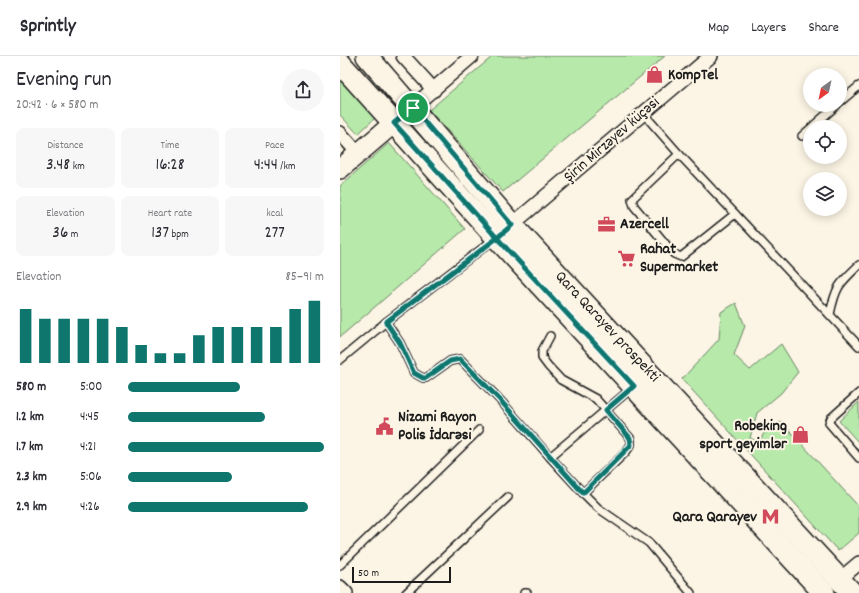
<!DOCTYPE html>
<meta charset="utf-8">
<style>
:root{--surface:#fff;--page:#f7f7f7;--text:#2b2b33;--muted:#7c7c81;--line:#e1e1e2;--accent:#0f766e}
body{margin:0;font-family:Dekko,sans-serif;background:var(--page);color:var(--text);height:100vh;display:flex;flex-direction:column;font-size:15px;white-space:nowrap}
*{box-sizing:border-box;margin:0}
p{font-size:13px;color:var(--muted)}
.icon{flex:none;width:22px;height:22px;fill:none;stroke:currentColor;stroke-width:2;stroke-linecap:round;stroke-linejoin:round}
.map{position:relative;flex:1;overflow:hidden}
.details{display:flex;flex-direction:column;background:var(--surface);width:340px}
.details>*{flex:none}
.needle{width:26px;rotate:213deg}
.controls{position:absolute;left:463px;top:12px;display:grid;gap:8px}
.controls a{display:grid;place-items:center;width:44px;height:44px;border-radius:50%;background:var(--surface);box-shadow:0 2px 10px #0003;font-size:20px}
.scale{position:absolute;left:12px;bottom:10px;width:99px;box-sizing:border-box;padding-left:4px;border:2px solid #1c1c1c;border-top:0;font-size:11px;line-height:14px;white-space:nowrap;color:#1c1c1c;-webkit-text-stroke:3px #fcf5e5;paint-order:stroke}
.pin{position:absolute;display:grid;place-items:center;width:34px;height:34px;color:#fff;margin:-17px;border:2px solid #fff;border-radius:50%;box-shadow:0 1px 4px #0007}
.round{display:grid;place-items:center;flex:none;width:42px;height:42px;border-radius:21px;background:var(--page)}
.headline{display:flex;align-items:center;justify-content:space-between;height:68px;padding:0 16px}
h1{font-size:22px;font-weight:600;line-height:30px}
.metrics{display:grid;grid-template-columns:repeat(3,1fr);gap:6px;height:68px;padding:4px 16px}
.metrics div{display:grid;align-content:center;border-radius:8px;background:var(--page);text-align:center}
.metrics b{font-size:17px;font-weight:600}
.metrics small{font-size:11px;font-weight:400}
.metrics p{font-size:11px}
.chart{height:112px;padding:8px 16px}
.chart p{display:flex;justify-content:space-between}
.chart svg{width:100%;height:72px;margin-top:4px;stroke:var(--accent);stroke-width:6}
ul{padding:0 16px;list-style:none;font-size:13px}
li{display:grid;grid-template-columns:64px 48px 1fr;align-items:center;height:30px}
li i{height:10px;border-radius:5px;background:var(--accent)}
header{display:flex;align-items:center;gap:24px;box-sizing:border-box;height:56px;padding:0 20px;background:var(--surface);border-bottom:1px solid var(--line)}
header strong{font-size:19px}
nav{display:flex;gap:22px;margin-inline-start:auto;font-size:14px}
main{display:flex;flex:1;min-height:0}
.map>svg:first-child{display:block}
.green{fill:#b6e9aa;stroke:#698263}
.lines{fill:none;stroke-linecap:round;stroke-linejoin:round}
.lane-casing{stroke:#1c1c1c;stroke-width:10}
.street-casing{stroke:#1c1c1c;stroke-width:16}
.secondary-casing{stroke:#1c1c1c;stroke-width:22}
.primary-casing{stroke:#1c1c1c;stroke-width:24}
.lane{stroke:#fcf5e5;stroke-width:7}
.street{stroke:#fcf5e5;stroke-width:13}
.secondary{stroke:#fcf5e5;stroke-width:19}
.primary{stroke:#fcf5e5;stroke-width:21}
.route-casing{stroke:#fff;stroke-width:8}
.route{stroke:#0f766e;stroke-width:5}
.labels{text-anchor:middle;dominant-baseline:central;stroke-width:4;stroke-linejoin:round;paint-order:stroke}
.poi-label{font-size:16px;font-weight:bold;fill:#1c1c1c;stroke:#fcf5e5;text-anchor:start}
.street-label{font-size:16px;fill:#1c1c1c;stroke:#fcf5e5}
</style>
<header>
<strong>Sprintly</strong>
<nav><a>Map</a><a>Layers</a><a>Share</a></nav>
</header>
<main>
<section class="details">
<div class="headline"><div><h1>Evening run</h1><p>20:42 · 6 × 580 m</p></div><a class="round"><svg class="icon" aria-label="share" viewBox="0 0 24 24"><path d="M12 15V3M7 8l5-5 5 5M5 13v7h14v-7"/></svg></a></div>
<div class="metrics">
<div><p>Distance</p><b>3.48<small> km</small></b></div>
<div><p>Time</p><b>16:28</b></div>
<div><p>Pace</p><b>4:44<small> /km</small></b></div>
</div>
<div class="metrics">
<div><p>Elevation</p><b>36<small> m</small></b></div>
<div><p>Heart rate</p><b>137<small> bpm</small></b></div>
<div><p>kcal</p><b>277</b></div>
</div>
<div class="chart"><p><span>Elevation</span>85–91 m</p>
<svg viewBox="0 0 160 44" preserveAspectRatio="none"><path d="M5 44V11M15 44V17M25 44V17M35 44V17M45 44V17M55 44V22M65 44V33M75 44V38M85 44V38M95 44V27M105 44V22M115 44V22M125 44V22M135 44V22M145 44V11M155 44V6"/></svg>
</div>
<ul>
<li><b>580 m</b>5:00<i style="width:57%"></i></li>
<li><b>1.2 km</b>4:45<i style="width:70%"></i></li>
<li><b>1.7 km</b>4:21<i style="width:100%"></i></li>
<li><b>2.3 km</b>5:06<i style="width:53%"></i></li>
<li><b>2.9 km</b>4:26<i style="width:92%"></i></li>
</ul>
</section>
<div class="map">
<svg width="519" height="537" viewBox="0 0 519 537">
<rect width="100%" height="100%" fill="#fcf5e5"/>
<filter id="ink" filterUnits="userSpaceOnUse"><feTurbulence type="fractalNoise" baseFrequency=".025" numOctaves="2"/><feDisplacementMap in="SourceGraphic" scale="8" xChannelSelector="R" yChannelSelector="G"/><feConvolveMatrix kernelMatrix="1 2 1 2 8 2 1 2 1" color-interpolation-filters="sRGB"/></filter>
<g filter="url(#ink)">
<g class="green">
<path d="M153,0h172l-162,136 -74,-82z"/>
<path d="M0,24l35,38 -17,16 -18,-19z"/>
<path d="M49,87l76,86 -125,108v-151z"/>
<path d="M396,247l9,23 -11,29 16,15 31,-26 17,28 -17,21 -24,20 -7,25 9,4 9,-16 14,-4 77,85v26l-21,18 -156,-172 37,-40 2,-27z"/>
<path d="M519,346v41l-20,-22z"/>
</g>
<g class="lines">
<defs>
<g id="lane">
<path d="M500,46l19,-16"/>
<path d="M303,57l36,41 180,192"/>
<path d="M472,71l25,-22"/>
<path d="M462,80l8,-7"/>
<path d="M339,98l-47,45 2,7 40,48 7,3 54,-43"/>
<path d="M490,258c6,-28 9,-30 29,-49"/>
<path d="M46,266l14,21 14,30 9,5h3l24,-17 10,-2 39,40 51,58 82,-69"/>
<path d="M210,280l-8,15v7l6,8 13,14 35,19 35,40v6l-6,8 -42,40 15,15 51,35 42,50"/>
<path d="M0,304l46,-38 110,-84"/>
<path d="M519,337l-28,25 -2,5 30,35"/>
<path d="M210,401l33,36"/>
<path d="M0,509l139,-135"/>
<path d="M66,537l102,-96"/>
<path d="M184,537h3"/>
</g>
<g id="street">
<path d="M63,0l31,34"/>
<path d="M54,67l78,-67"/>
<path d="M0,77l18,20"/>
<path d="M167,173l204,-173"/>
<path d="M500,523l19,-16"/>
<path d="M0,531l6,6"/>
</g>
<path id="secondary" d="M0,113l54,-46"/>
<g id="primary">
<path d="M27,0l145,169 340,368"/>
<path d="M0,7l157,175 327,355"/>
</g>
</defs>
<use href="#lane" class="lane-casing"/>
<use href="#street" class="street-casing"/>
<use href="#secondary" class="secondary-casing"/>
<use href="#primary" class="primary-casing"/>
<use href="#lane" class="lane"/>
<use href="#street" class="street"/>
<use href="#secondary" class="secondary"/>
<use href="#primary" class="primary"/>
</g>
</g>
<g class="lines" filter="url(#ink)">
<defs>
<path id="route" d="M73,52l99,117 -15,13 137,148 -28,24 24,28 1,7 -48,48 -84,-94 -39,-40 -10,2 -24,17h-3l-9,-5 -14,-30 -14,-21 111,-84 -103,-115 19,-15"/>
</defs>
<use href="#route" class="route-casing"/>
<use href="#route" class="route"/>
</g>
<defs>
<symbol id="shop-bare" viewBox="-9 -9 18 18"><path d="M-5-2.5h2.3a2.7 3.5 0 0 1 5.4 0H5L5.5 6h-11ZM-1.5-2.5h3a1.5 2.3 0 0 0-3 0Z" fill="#d1495b" stroke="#fcf5e5" stroke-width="2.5" paint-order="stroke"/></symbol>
<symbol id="office-bare" viewBox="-9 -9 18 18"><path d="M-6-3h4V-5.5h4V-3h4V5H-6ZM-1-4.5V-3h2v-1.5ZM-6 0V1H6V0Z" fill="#d1495b" stroke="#fcf5e5" stroke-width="2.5" paint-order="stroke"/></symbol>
<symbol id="supermarket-bare" viewBox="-9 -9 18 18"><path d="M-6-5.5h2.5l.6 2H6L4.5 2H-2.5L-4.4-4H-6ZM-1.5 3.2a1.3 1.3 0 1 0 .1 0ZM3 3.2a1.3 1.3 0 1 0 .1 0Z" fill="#d1495b" stroke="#fcf5e5" stroke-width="2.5" paint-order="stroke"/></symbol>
<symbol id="civic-bare" viewBox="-9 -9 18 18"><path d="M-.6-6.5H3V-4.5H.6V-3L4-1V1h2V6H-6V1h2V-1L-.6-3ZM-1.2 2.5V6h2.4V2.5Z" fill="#d1495b" stroke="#fcf5e5" stroke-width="2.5" paint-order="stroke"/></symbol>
<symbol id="metro-bare" viewBox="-9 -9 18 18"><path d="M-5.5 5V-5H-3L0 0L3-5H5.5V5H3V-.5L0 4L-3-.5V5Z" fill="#d1495b" stroke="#fcf5e5" stroke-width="2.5" paint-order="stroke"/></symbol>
</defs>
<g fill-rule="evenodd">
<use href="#shop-bare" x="302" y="6" width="25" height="25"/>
<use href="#office-bare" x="254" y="156" width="25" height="25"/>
<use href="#supermarket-bare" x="274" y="190" width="25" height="25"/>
<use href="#civic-bare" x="32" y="358" width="25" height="25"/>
<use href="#shop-bare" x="448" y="366" width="25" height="25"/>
<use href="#metro-bare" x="418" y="448" width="25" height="25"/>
</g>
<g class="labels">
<g class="poi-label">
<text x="328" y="19">KompTel</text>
<text x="280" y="168">Azercell</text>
<text x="300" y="193">Rahat<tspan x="300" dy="18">Supermarket</tspan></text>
<text x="58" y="361">Nizami Rayon<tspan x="58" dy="18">Polis İdarəsi</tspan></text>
<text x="447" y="370" text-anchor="end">Robeking<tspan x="447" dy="18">sport geyimlər</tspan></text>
<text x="417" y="461" text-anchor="end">Qara Qarayev</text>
</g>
<g class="street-label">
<text transform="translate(272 84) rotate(-41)">Şirin Mirzəyev küçəsi</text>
<text transform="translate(267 271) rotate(47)">Qara Qarayev prospekti</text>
</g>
</g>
</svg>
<div class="controls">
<a><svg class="needle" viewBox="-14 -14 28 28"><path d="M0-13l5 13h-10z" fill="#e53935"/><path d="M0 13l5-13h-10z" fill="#7c7c81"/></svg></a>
<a><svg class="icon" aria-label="locate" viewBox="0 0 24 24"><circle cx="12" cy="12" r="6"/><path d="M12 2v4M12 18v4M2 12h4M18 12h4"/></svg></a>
<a><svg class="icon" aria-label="layers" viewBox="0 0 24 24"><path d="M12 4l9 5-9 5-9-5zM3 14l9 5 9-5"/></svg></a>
</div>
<div class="scale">50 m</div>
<div class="pin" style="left:73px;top:52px;background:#1e9e55"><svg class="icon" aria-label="arrive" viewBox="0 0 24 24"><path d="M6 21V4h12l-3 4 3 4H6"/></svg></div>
</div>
</main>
